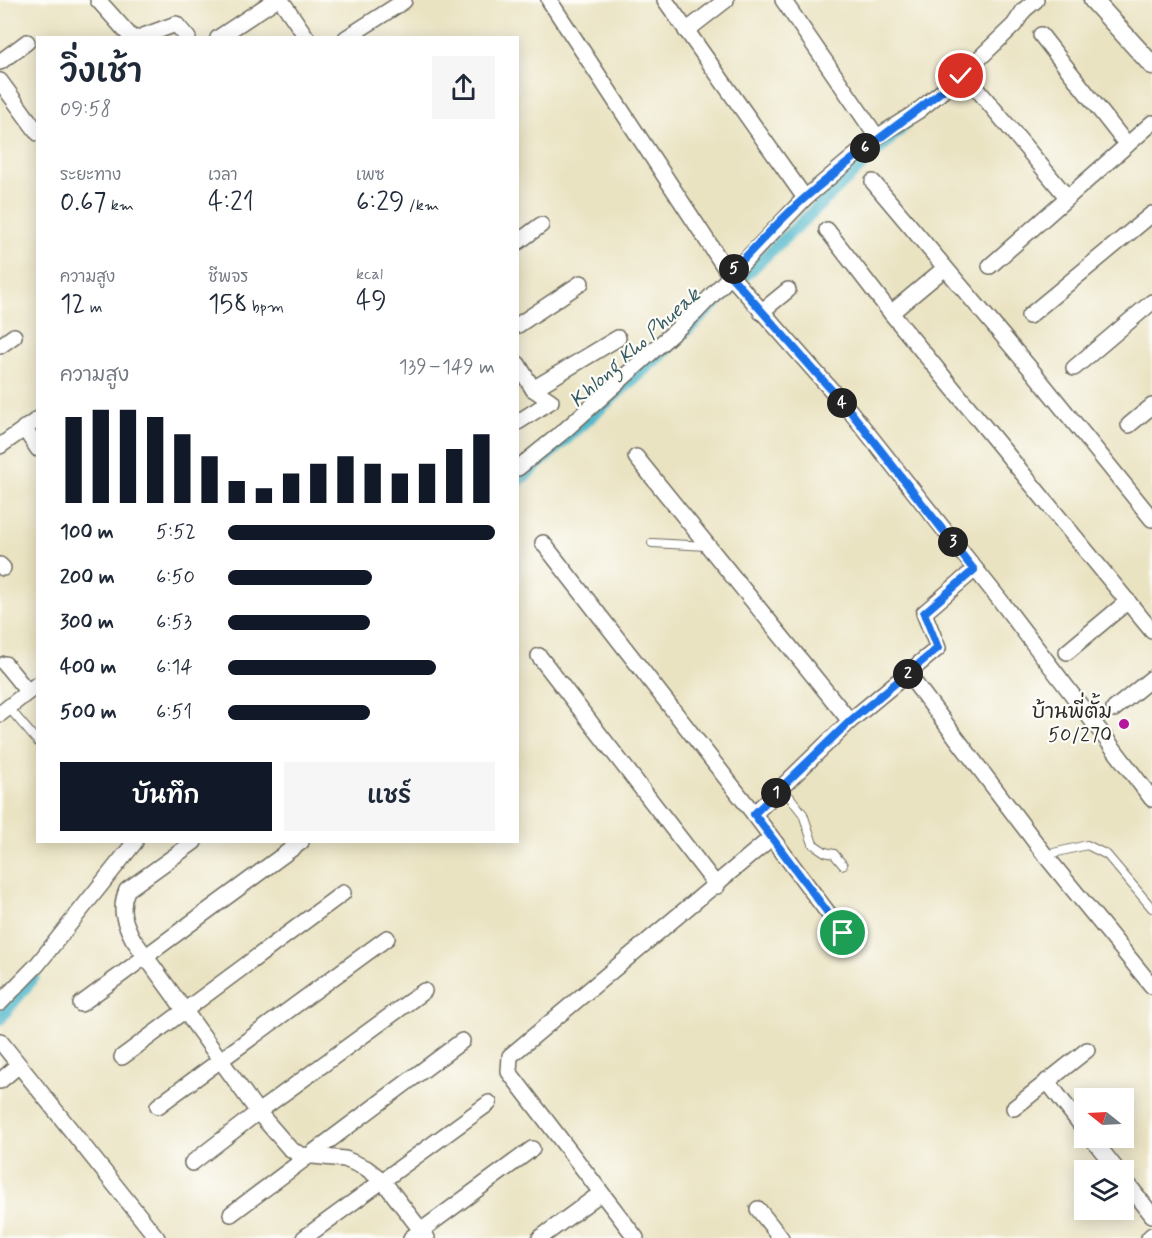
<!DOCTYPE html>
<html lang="th">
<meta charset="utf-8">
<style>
:root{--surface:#fff;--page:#f6f6f7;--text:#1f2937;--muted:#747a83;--accent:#111827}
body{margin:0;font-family:Mynerve,"Playpen Sans Thai",sans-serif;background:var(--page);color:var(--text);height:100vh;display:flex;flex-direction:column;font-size:22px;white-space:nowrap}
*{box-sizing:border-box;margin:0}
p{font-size:20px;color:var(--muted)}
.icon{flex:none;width:33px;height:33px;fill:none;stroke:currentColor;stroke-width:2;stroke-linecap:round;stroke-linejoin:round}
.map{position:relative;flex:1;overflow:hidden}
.side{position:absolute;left:36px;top:36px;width:483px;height:807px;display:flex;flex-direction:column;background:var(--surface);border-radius:0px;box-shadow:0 3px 15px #0003}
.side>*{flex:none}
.needle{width:39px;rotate:288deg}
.buttons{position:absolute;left:1074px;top:1088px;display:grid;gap:12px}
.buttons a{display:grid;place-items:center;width:60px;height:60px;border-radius:0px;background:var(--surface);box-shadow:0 3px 15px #0003;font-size:30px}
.pin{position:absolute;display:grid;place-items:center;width:51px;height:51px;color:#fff;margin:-26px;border:3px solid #fff;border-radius:50%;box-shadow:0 2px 6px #0007}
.km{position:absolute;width:30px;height:30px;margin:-15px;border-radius:50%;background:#222;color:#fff;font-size:16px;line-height:30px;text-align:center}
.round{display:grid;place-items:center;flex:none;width:63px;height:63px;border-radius:0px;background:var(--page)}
.summary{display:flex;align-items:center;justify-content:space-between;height:102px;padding:0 24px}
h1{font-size:33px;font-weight:600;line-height:45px}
.metrics{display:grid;grid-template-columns:repeat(3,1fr);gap:9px;height:102px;padding:6px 24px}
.metrics div{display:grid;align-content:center}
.metrics b{font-size:26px;font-weight:600}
.metrics small{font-size:16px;font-weight:400}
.metrics p{font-size:16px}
.chart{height:168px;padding:12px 24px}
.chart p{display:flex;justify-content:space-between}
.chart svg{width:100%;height:108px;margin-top:6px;stroke:var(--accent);stroke-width:6}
.primary-button{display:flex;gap:12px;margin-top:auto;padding:12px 24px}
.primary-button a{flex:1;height:69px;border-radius:0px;background:var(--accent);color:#fff;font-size:24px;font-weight:600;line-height:69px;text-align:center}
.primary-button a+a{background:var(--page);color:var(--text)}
ul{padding:0 24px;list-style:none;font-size:20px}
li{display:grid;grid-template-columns:96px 72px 1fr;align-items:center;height:45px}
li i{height:15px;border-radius:8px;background:var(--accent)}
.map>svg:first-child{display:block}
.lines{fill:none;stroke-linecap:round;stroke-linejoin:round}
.canal{stroke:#4cb6ca;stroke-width:12}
.service-casing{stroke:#6e6b60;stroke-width:10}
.minor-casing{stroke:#6e6b60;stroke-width:18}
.tertiary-casing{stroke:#6e6b60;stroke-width:21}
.service{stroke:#fff;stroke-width:8}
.minor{stroke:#fff;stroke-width:15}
.tertiary{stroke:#fff;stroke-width:18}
.route-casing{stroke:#fff;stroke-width:12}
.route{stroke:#1a73e8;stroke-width:8}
.poi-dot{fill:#b5179e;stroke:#fdfcf7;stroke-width:2}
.labels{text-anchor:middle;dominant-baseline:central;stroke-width:4.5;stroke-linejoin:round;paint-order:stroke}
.poi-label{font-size:20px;fill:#2b2b2b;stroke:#fdfcf7;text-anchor:end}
.water-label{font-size:21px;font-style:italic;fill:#375c63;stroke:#fdfcf7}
</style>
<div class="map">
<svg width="1152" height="1238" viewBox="0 0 1152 1238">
<rect width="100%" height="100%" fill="#fdfcf7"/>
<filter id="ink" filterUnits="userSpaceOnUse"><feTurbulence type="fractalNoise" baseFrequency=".0167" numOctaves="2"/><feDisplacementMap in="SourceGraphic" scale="12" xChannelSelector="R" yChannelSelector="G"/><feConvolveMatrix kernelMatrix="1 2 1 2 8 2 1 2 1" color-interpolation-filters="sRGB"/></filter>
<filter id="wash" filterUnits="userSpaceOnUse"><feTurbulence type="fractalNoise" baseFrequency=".008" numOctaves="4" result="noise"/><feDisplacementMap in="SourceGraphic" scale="24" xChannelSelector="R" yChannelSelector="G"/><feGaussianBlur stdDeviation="1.35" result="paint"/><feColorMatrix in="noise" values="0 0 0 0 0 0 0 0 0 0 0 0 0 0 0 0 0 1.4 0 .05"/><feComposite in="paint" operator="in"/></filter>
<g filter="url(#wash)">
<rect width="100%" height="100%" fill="#eae3c2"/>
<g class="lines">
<g class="canal">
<path d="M518,482l148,-132 239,-225"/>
<path d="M0,1019l34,-42"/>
</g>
</g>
</g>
<g filter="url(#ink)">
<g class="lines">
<defs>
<g id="service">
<path d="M652,543l55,3"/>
<path d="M9,708l29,34"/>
<path d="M782,787l21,27 10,30 12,8 9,2 9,11"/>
<path d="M1045,855l42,-10 20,10 45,53"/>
</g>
<g id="minor">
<path d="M98,0l34,38"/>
<path d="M281,0l26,38"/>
<path d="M549,0l180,274 121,137 150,189 152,199"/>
<path d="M665,0l140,198"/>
<path d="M783,0l94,137"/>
<path d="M686,31l40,-31"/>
<path d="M1041,35l86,110"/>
<path d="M138,38l38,-14 12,14"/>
<path d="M218,38l57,-38"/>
<path d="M346,38l58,-37"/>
<path d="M0,62l27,-20"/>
<path d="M0,81l38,52"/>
<path d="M978,90l89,107"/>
<path d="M873,182l161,191 118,146"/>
<path d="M827,230l64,83 261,318"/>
<path d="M518,242l23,-17"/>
<path d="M990,266l162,-143"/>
<path d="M761,312l27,-22"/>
<path d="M891,313l54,-45"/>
<path d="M1029,316l123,-102"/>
<path d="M518,325l63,-42"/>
<path d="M0,346l14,-10"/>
<path d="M518,364l15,25 18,12 -33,21"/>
<path d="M1074,368l78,-66"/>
<path d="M533,389l85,-51"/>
<path d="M1129,425l23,-19"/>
<path d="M24,428l14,21"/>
<path d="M0,446l38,-27"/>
<path d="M636,457l214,264"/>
<path d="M518,468l46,-37 131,-118 110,-115 72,-61 41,-26 43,-35 53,-51 10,-15 12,-10"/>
<path d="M543,543l211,271 89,119"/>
<path d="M0,565l3,3"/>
<path d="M1067,652l61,-51"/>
<path d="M539,656l178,230"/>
<path d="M5,664l23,28"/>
<path d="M908,674l137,181 107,131"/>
<path d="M1114,709l38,-31"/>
<path d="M0,714l38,-30"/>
<path d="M754,814l96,-93 88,-73 -14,-35 50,-43"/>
<path d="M194,842l-67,48c-8,19 -3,32 6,49l125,173 33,38 11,5 43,4 21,9 17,13 44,57"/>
<path d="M0,1003l37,-38 98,-123"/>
<path d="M81,1004l220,-162"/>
<path d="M0,1041l157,197"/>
<path d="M122,1057l221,-164"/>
<path d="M0,1081l19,-16"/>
<path d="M1047,1081l37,48"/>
<path d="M158,1106l229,-168"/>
<path d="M1014,1108l73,-58"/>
<path d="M1091,1137l26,33"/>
<path d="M192,1163l66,-51 166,-121"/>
<path d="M1124,1179l28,36"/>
<path d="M758,1209l23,29"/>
<path d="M231,1214l231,-173"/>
<path d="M304,1238l185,-135"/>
<path d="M411,1238l121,-89"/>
<path d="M540,1238l61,-45"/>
<path d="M636,1238l-127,-166 1,-16 261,-218"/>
<path d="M1149,1238l3,-3"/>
</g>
<path id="tertiary" d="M1093,0l59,65"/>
</defs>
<use href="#service" class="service-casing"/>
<use href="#minor" class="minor-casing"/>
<use href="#tertiary" class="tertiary-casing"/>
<use href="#service" class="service"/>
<use href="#minor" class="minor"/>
<use href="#tertiary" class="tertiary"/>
</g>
</g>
<g class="lines" filter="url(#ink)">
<defs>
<path id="route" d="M843,933l-89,-119 96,-93 88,-73 -14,-35 50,-43 -124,-159 -121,-137c26,-26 51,-55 78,-78 50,-43 103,-79 154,-120"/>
</defs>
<use href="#route" class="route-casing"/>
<use href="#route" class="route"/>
</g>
<circle class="poi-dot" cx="1124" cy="724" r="6"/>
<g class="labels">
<g class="poi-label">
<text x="1112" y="712">บ้านพี่ตั้ม<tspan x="1112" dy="23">50/270</tspan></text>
</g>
<g class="water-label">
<text transform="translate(635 348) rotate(-42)">Khlong Kho Phueak</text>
</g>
</g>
</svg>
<div class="buttons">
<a><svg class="needle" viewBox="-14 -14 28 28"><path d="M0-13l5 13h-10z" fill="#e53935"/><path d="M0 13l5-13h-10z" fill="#747a83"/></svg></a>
<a><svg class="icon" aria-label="layers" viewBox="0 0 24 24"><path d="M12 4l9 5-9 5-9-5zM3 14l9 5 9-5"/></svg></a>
</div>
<div class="pin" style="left:843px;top:933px;background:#1e9e55"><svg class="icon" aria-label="arrive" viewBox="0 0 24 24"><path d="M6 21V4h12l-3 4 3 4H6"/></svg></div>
<div class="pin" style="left:961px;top:76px;background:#d93025"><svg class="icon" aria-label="check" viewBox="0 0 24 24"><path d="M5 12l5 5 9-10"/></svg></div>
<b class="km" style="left:776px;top:793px">1</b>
<b class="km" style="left:908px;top:674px">2</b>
<b class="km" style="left:953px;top:542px">3</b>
<b class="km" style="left:842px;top:403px">4</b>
<b class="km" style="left:734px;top:269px">5</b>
<b class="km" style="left:865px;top:148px">6</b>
<section class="side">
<div class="summary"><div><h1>วิ่งเช้า</h1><p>09:58</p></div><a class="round"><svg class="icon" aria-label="share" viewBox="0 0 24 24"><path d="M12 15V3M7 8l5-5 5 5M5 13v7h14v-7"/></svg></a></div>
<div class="metrics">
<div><p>ระยะทาง</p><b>0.67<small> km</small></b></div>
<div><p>เวลา</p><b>4:21</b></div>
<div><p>เพซ</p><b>6:29<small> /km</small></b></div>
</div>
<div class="metrics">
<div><p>ความสูง</p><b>12<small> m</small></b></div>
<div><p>ชีพจร</p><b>158<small> bpm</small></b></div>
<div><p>kcal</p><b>49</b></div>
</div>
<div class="chart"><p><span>ความสูง</span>139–149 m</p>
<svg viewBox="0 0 160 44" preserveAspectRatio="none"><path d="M5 44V9M15 44V6M25 44V6M35 44V9M45 44V16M55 44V25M65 44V35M75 44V38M85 44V32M95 44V28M105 44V25M115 44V28M125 44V32M135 44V28M145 44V22M155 44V16"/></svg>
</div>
<ul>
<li><b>100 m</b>5:52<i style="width:100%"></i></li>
<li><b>200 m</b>6:50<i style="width:54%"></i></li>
<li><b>300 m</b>6:53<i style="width:53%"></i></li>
<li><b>400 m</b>6:14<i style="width:78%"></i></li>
<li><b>500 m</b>6:51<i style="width:53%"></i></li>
</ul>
<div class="primary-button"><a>บันทึก</a><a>แชร์</a></div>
</section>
</div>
